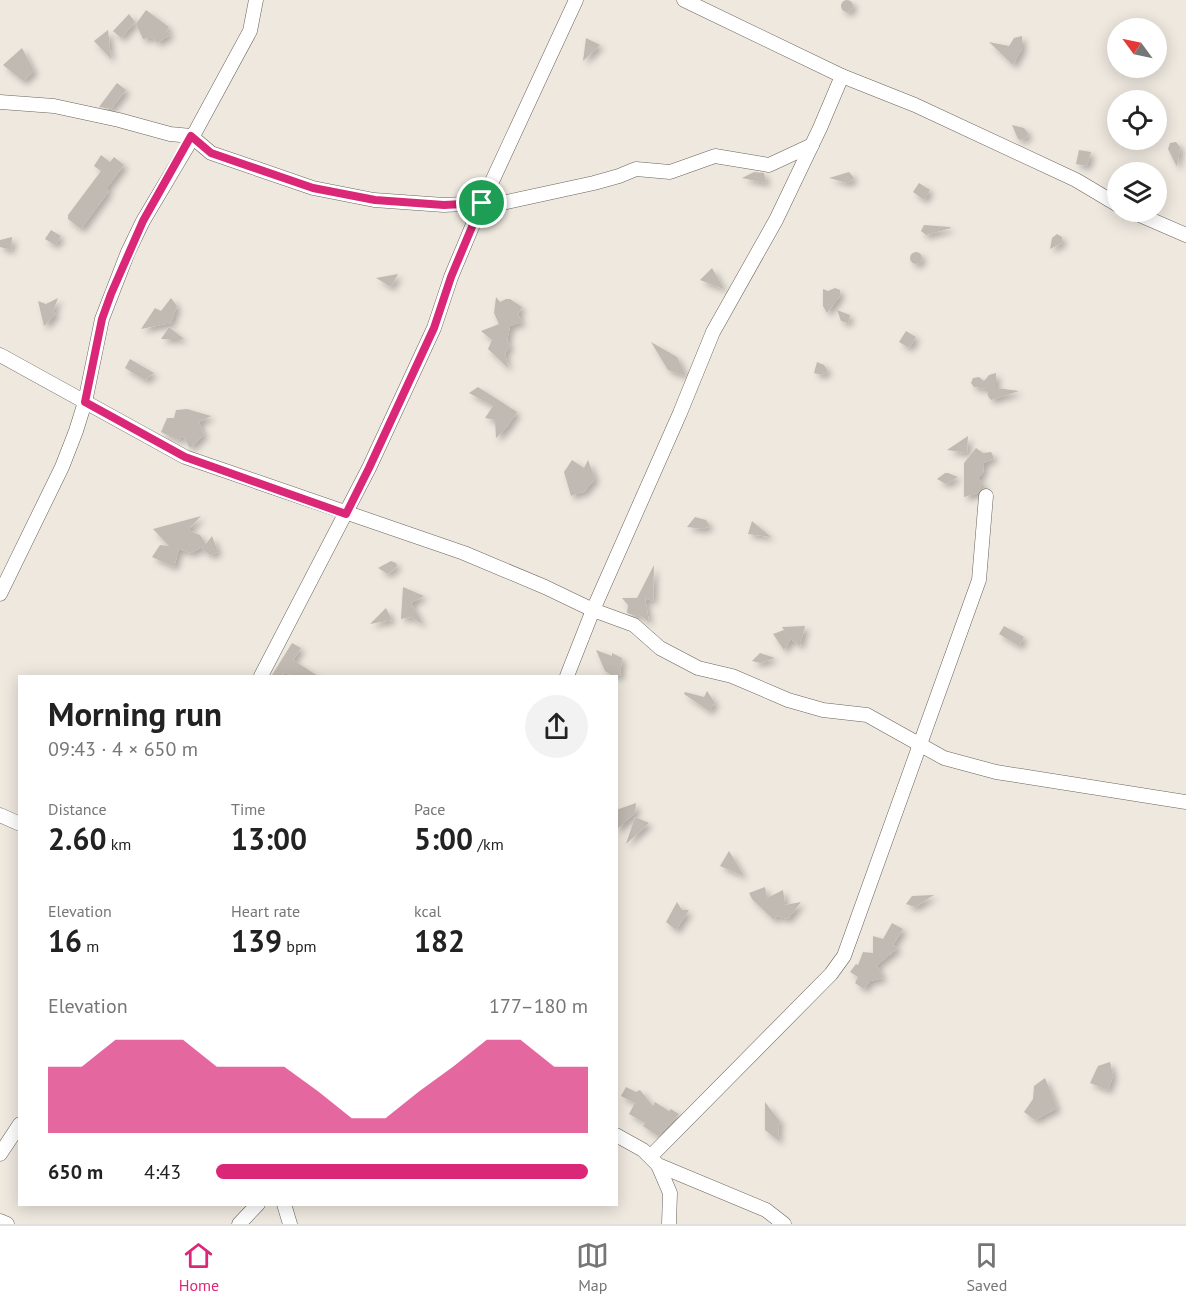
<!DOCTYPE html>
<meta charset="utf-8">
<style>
:root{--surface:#fff;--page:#f2f2f2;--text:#222;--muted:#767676;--line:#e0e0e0;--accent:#db2777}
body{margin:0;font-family:"PT Sans",sans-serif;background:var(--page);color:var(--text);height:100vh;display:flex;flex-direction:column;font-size:22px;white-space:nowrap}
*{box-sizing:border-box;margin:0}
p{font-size:20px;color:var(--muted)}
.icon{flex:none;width:33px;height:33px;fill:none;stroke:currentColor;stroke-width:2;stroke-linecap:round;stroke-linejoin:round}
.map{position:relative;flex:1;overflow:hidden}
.drawer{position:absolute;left:18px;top:675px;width:600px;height:531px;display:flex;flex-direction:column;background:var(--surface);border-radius:0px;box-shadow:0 3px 15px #0003}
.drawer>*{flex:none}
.needle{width:39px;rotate:303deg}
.controls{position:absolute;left:1107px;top:18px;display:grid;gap:12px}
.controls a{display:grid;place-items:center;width:60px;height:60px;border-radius:50%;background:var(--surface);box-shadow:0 3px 15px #0003;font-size:30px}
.pin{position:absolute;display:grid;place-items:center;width:51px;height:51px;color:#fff;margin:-26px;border:3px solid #fff;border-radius:50%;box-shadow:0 2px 6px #0007}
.round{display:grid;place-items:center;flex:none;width:63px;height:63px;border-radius:32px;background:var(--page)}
.summary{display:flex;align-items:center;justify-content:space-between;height:102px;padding:0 30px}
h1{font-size:33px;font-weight:700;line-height:45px}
.figures{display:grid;grid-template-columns:repeat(3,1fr);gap:9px;height:102px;padding:6px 30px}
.figures div{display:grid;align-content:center}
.figures b{font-size:30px;font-weight:700}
.figures small{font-size:16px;font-weight:400}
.figures p{font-size:16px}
.chart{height:168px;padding:12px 30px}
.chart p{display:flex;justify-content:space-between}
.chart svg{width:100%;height:108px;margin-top:6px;fill:var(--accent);opacity:.7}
ul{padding:0 30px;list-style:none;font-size:20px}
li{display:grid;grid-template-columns:96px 72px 1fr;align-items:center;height:45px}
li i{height:15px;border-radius:8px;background:var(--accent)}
.menu{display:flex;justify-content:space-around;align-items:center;height:84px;border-top:2px solid var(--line);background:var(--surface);font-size:16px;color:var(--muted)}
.menu a{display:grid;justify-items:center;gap:3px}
.menu .selected{color:var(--accent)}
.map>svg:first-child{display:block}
.building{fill:#c0bab2;filter:url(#shadow)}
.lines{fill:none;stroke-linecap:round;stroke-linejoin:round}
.street-casing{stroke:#68635c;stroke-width:15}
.street{stroke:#fff;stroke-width:14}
.route-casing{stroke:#fff;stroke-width:12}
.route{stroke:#db2777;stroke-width:8}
</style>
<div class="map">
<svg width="1186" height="1224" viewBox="0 0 1186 1224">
<defs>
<filter id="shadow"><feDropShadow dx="4" dy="4" stdDeviation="3" flood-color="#0004"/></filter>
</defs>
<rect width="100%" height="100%" fill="#eee8df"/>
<g class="building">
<circle cx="847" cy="6" r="6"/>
<path d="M146,10l23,17 -3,4 5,3 -14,9 -4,-6 -10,2 -7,-15z"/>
<path d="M129,14l6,8 -14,16 -8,-7z"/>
<path d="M108,30l3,29 -17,-18z"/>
<path d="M1022,36v13l-9,16 -24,-23 20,4 5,-8z"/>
<path d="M586,38l14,7 -17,16z"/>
<path d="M22,48l12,23 -11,10 -20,-16z"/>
<path d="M117,83l9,7 -15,19 -12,-2z"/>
<path d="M1012,125l12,3 4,5 -1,4 -6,3 -3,-1z"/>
<path d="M1176,142l4,5 -3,20 -9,-18 2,-6z"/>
<path d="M1079,150l12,2 -4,14 -11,-2z"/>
<path d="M101,155l9,7 4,-5 10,8 -18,24 3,2 -28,38 -13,-10v-4l33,-44 -7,-5z"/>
<path d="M754,172l10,1 2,10 -24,-5z"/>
<path d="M849,172l5,6 -6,5 -19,-5z"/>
<path d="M919,183l11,7 -6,10 -11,-8z"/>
<path d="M924,225l26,2 1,1 -25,7 -5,-4z"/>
<path d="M51,230l10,6 -6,9 -10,-6z"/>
<path d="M1057,234l5,3v6l-12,6 2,-11z"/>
<path d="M12,237l-1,13 -11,-3v-7z"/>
<circle cx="916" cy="258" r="6"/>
<path d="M712,268l12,21 -24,-9z"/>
<path d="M398,274l-7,13 -15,-9z"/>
<path d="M835,288l5,2v6l-13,17 -4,-7v-17l5,2z"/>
<path d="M496,297l4,5 6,-3h4l12,8 -4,7 4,8 -12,4 -3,15 3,5 -5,7 3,15 -20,-19 4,-9 -11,-9 18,-7 -5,-11z"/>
<path d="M58,298l-5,14 3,2 -12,12 -6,-25 8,3z"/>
<path d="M171,298l6,8 -6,17 -30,6 14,-21 6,3z"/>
<path d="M837,310l13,5 -2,8 -7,-2z"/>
<path d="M169,327l15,12h-23z"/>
<path d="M906,331l10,6 -7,11 -10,-6z"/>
<path d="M651,342l26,15 9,19 -18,-6z"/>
<path d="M130,359l24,14 -9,7 -20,-12z"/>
<path d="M817,362l7,3 4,6 -6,4 -8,-2z"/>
<path d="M996,373v15l23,3 -28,9 -3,-4v-7l-14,-2 -3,-4 2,-5 6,-1 5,4 5,-6z"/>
<path d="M478,387l39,25 -10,15 -11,11 -1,-18 -10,-2 8,-12 -24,-13z"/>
<path d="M187,409l24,7 -12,6 5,13 -14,13 -7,-12 -5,4 -17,-8 6,-14h7l2,-8z"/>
<path d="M968,436l-1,17 -20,-3z"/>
<path d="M976,448l7,5 8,-1 3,6 -10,5 -1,10 -5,5 7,9 -7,6 -14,4v-34z"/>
<path d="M572,460l12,8 4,-8 7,19 -12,14 -2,-1 -10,4 -7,-24z"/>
<path d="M945,473h3l10,4 -12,7 -9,-5z"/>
<path d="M201,516l-13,14 12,5 6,9 6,-8 6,16 -8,3 -8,-6 2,-3 -13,7 -12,-4 -5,18 -22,-10 8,-12 9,1 -16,-17z"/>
<path d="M695,517l11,3 4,6 -7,3 -16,-2z"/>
<path d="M752,521l19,16 -23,-3z"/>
<path d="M391,561l5,2 1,3 -9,8 -10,-6z"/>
<path d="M654,565l-1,36 -8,-3 4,24 -11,-8 -2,2 -9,-3 1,-8 -6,-7h15z"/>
<path d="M403,587l21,9 -13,7 12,21 -13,-7 -9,2z"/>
<path d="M386,608l6,12 -22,4z"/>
<path d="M805,626l-5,20 -9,-7 -7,11 -11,-16 11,-4 -2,-3z"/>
<path d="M1004,626l20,11 -5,9 -20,-12z"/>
<path d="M292,643l9,5 -8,12 25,16h-26l-8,-4 -3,4 -9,-1z"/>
<path d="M596,650l16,6v-3l10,5 -2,18h-7l-8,-5z"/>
<path d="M760,653l15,5 -15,5 -8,-2z"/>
<path d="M707,691l8,12 -6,8 -25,-17 1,-2 19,5z"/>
<path d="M636,803l-1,10 -19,17v-20z"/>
<path d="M635,817l14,6 -23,21z"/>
<path d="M729,851l15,25 -24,-10z"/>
<path d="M765,887l2,11 16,-8 2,15 16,-3 -13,17 -12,-3 -2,4 -22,-21 -3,-6z"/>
<path d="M934,895l-19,12 -9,-3 6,-8z"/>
<path d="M677,902l5,8h7l-13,20 -10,-8z"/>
<path d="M892,923l11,6 -10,16 5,3 -21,17 6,13 -13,3 -6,8 -9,-6 3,-6 -8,-5 6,-8 2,1 5,-13 10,1v-17l10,3z"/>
<path d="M1110,1062l3,14 -5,14 -18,-7 8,-17z"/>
<path d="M1045,1078l12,30 -22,12 -11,-8 9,-13 1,-13z"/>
<path d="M626,1087l10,5 4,-2 13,16 2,-4 14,9 2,-2 8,5 -21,22 -15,-10 2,-3 -16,-9 6,-11 -14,-7z"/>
<path d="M765,1102l16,21 -3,2 1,16 -14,-11z"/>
</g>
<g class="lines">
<defs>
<g id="street">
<path d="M684,0l158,76 73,29 161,75 42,25"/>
<path d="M0,102l54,4 65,14 51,14 21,2 20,17 102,35 61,12 70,5 38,-2 7,-4 18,3 87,-19 25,-7 17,-7 34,3 45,-16 54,9 43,-20"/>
<path d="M1133,212l53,23"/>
<path d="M0,355l185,102 279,96 81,34 48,23 41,15 26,23 38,20 34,8 56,24 35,10 44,5 77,43 52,14 190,30"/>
<path d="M0,594l62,-127 14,-36 9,-29 17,-83 26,-67 15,-31 44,-74 63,-116 6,-31"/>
<path d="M261,676l108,-208 65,-140 17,-51 31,-74 94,-203"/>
<path d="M567,676l26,-66 87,-197 33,-81 63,-112 44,-92 22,-52"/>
<path d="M0,815l20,9"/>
<path d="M616,1135l27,15 15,15 108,45 18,14"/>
<path d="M0,1154l20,-30"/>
<path d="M651,1156l180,-182 13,-18 135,-376 7,-84"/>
<path d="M658,1165l12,28 -1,31"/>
<path d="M284,1204l6,20"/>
<path d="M0,1221l7,3"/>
<path d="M239,1224l19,-20"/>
</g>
</defs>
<use href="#street" class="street-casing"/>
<use href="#street" class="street"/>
</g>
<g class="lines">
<defs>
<path id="route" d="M191,136l20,17 102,35 62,12 69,5 38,-2 -31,74 -17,51 -65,140 -23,46 -161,-57 -100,-55 17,-83 9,-25 32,-73z"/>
</defs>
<use href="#route" class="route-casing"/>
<use href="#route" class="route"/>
</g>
</svg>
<div class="controls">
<a><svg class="needle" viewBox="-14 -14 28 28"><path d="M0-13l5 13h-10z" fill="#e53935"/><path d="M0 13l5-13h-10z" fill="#767676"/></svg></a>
<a><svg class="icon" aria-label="locate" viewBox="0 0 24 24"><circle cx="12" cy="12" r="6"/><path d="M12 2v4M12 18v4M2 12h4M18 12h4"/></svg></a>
<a><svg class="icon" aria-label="layers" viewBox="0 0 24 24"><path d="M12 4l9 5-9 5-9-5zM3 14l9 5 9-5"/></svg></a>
</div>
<div class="pin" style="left:482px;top:203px;background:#1e9e55"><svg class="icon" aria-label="arrive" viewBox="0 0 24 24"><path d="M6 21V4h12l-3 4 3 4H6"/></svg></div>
<section class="drawer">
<div class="summary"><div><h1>Morning run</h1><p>09:43 · 4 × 650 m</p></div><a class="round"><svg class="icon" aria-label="share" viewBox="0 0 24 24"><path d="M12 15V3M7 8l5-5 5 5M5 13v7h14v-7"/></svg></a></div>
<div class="figures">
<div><p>Distance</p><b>2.60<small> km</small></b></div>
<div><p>Time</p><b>13:00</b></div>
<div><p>Pace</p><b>5:00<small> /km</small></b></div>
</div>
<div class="figures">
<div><p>Elevation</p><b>16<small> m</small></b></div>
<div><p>Heart rate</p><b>139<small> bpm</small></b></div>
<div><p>kcal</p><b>182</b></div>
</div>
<div class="chart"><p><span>Elevation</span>177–180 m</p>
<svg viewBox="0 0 160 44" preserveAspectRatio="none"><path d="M0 44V17L10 17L20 6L30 6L40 6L50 17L60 17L70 17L80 27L90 38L100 38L110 27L120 17L130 6L140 6L150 17L160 17V44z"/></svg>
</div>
<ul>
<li><b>650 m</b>4:43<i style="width:100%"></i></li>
</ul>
</section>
</div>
<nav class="menu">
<a class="selected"><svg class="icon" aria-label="home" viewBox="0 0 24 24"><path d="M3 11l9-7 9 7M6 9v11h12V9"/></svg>Home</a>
<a><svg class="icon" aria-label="map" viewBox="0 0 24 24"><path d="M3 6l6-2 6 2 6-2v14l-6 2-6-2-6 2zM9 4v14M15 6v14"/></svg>Map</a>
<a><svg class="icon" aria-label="saved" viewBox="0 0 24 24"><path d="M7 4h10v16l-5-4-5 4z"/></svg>Saved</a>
</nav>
